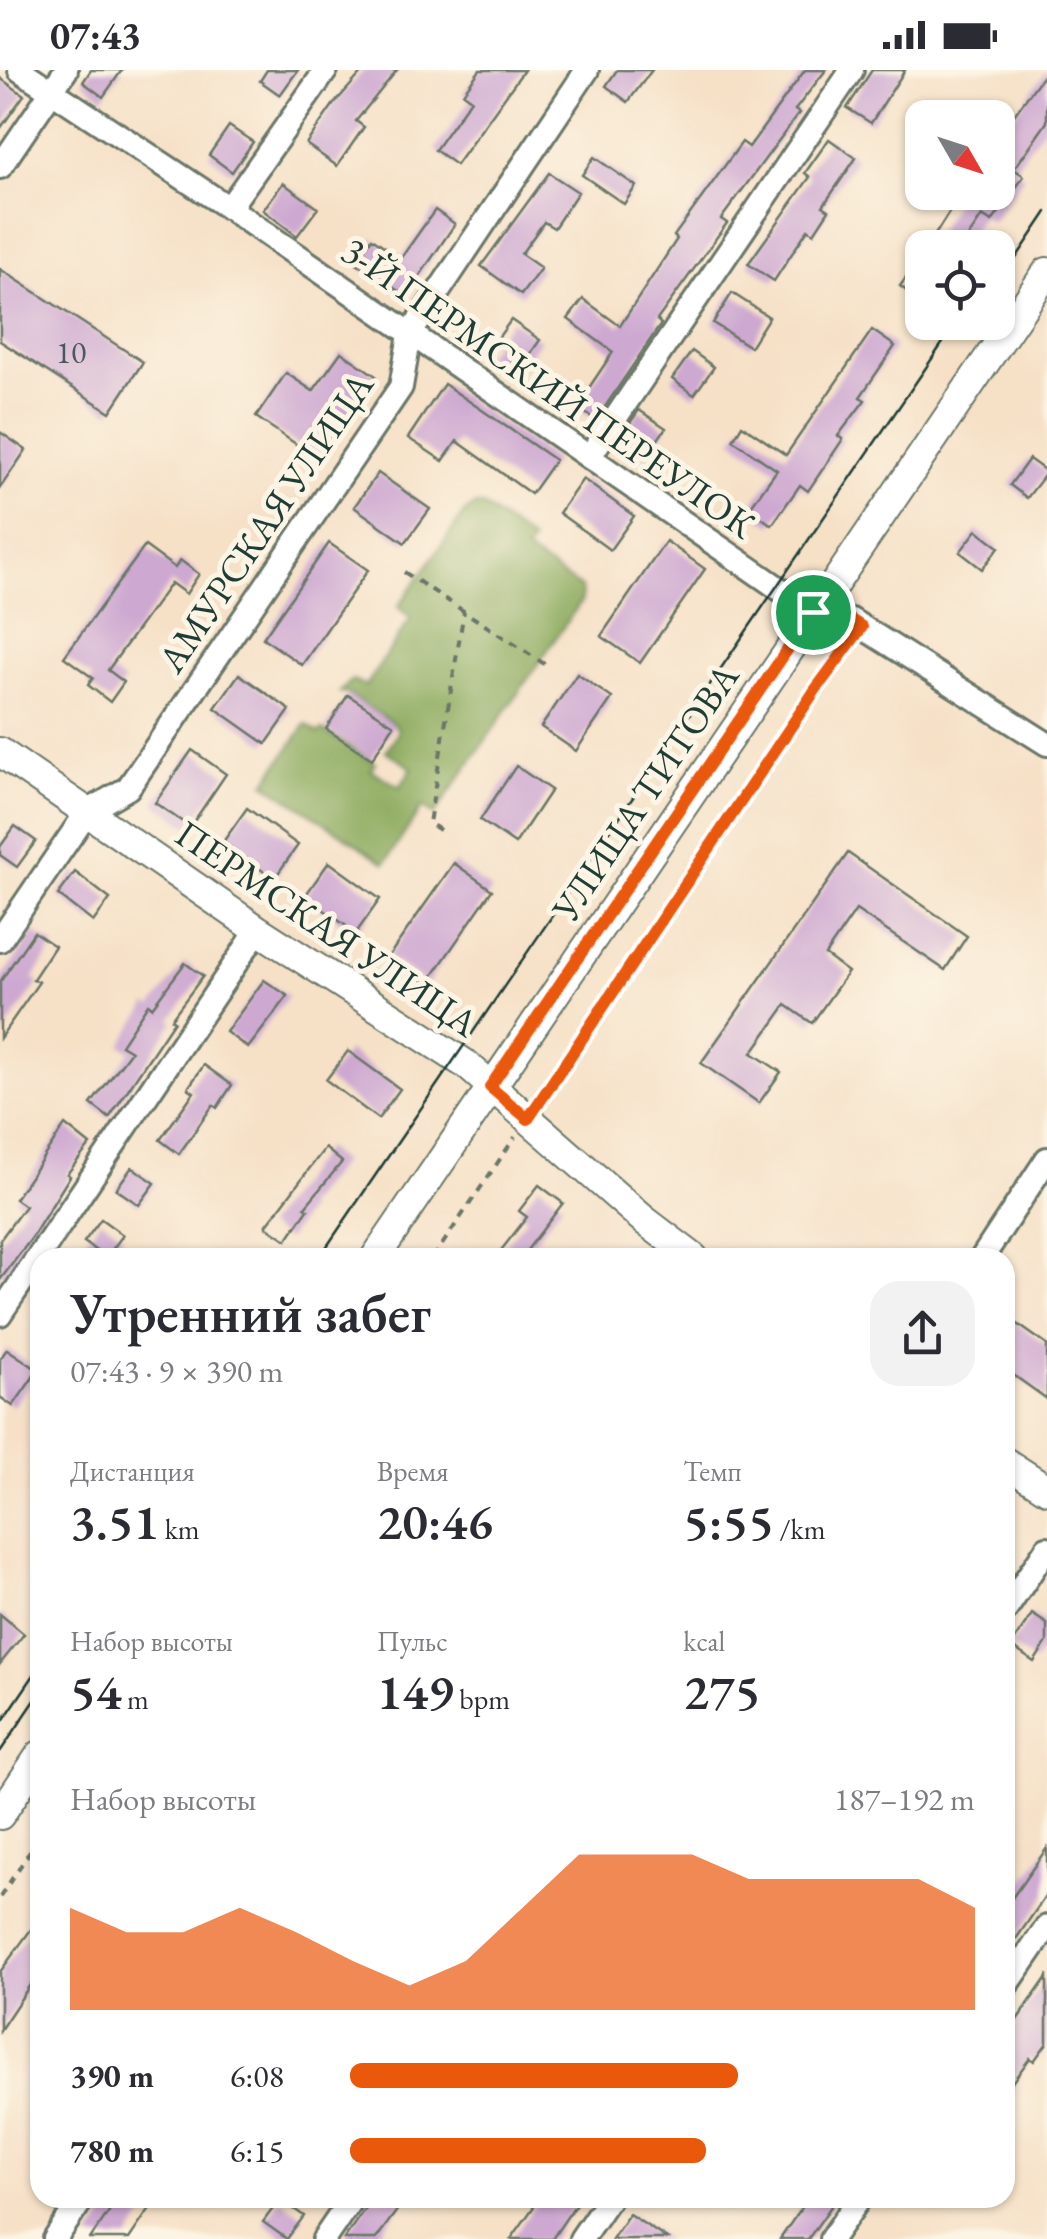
<!DOCTYPE html>
<html lang="ru">
<meta charset="utf-8">
<style>
:root{--surface:#fff;--page:#f2f2f3;--text:#2b2b33;--muted:#7c7c81;--accent:#ea580c}
body{margin:0;font-family:"EB Garamond",serif;background:var(--page);color:var(--text);height:100vh;display:flex;flex-direction:column;font-size:38px;white-space:nowrap}
*{box-sizing:border-box;margin:0}
p{font-size:32px;color:var(--muted)}
.icon{flex:none;width:55px;height:55px;fill:none;stroke:currentColor;stroke-width:2;stroke-linecap:round;stroke-linejoin:round}
.map{position:relative;flex:1;overflow:hidden}
.details{position:absolute;left:30px;top:1178px;width:985px;height:960px;display:flex;flex-direction:column;background:var(--surface);border-radius:30px;box-shadow:0 2px 8px #0004}
.details>*{flex:none}
.needle{width:65px;rotate:129deg}
.buttons{position:absolute;left:905px;top:30px;display:grid;gap:20px}
.buttons a{display:grid;place-items:center;width:110px;height:110px;border-radius:20px;background:var(--surface);box-shadow:0 2px 8px #0004;font-size:50px}
.pin{position:absolute;display:grid;place-items:center;width:85px;height:85px;color:#fff;margin:-42px;border:5px solid #fff;border-radius:50%;box-shadow:0 2px 10px #0007}
.round{display:grid;place-items:center;flex:none;width:105px;height:105px;border-radius:30px;background:var(--page)}
.summary{display:flex;align-items:center;justify-content:space-between;height:170px;padding:0 40px}
h1{font-size:55px;font-weight:600;line-height:75px}
.metrics{display:grid;grid-template-columns:repeat(3,1fr);gap:15px;height:170px;padding:10px 40px}
.metrics div{display:grid;align-content:center}
.metrics b{font-size:50px;font-weight:600}
.metrics small{font-size:28px;font-weight:400}
.metrics p{font-size:28px}
.chart{height:280px;padding:20px 40px}
.chart p{display:flex;justify-content:space-between}
.chart svg{width:100%;height:180px;margin-top:10px;fill:var(--accent);opacity:.7}
ul{padding:0 40px;list-style:none;font-size:32px}
li{display:grid;grid-template-columns:160px 120px 1fr;align-items:center;height:75px}
li i{height:25px;border-radius:12px;background:var(--accent)}
.status{display:flex;justify-content:space-between;align-items:center;height:70px;padding:0 50px;background:var(--surface);direction:ltr}
.status svg{height:28px;fill:currentColor}
.map>svg:first-child{display:block}
.forest{fill:#8dab5e;stroke:#567449;stroke-width:2.5}
.building{fill:#cda8d1}
.lines{fill:none;stroke-linecap:round;stroke-linejoin:round}
.minor-casing{stroke:#6a7667;stroke-width:28}
.tertiary-casing{stroke:#6a7667;stroke-width:32}
.path{stroke:#6a7667;stroke-width:4;stroke-dasharray:8 8;stroke-linecap:butt}
.minor{stroke:#fff;stroke-width:22}
.tertiary{stroke:#fff;stroke-width:28}
.tram{stroke:#1f3d34;stroke-width:2.5}
.route-casing{stroke:#fff;stroke-width:20}
.route{stroke:#ea580c;stroke-width:12}
.labels{text-anchor:middle;dominant-baseline:central;stroke-width:10;stroke-linejoin:round;paint-order:stroke}
.number-label{font-size:32px;fill:#4a585b}
.street-label{font-size:38px;fill:#1f3d34;stroke:#fcf5e5}
</style>
<div class="status"><b>07:43</b><svg viewBox="0 0 49 12"><path d="M0 12V9h3v3zM5 12V6h3v6zM10 12V3h3v9zM15 12V0h3v12zM26 1h20v11H26zM47 4h2v5h-2z"/></svg></div>
<div class="map">
<svg width="1047" height="2169" viewBox="0 0 1047 2169">
<rect width="100%" height="100%" fill="#fcf5e5"/>
<filter id="ink" filterUnits="userSpaceOnUse"><feTurbulence type="fractalNoise" baseFrequency=".01" numOctaves="2"/><feDisplacementMap in="SourceGraphic" scale="20" xChannelSelector="R" yChannelSelector="G"/><feConvolveMatrix kernelMatrix="1 2 1 2 8 2 1 2 1" color-interpolation-filters="sRGB"/></filter>
<filter id="wash" filterUnits="userSpaceOnUse"><feTurbulence type="fractalNoise" baseFrequency=".0048" numOctaves="4" result="noise"/><feDisplacementMap in="SourceGraphic" scale="40" xChannelSelector="R" yChannelSelector="G"/><feGaussianBlur stdDeviation="2.25" result="paint"/><feColorMatrix in="noise" values="0 0 0 0 0 0 0 0 0 0 0 0 0 0 0 0 0 1.4 0 .05"/><feComposite in="paint" operator="in"/></filter>
<g filter="url(#wash)">
<rect width="100%" height="100%" fill="#f6e1c7"/>
<path class="forest" d="M475,435l8,1 49,35 -6,10 55,37 1,12 -148,215 -12,-8 -37,56 -120,-80 41,-59 12,9 4,-3 53,33 -4,7 29,17 12,-19 -26,-17 12,-18 -2,-8 -48,-31 -8,-2 12,-12 14,6 45,-68 -13,-11 67,-95z"/>
<g id="blocks">
<g class="building">
<path d="M91,0h31l-19,27 -20,-15z"/>
<path d="M267,0h31l-18,25 -20,-14z"/>
<path d="M364,0h33l-41,51 8,6 -27,39 -31,-22 27,-39z"/>
<path d="M480,0h44l-68,95 -21,-15 36,-51 -8,-6z"/>
<path d="M617,0h35l-24,32 -22,-16z"/>
<path d="M805,0h21l-31,40 4,3 -78,106 6,4 -70,97 4,4 -65,96 -20,-13 37,-55 -45,-33 15,-20 37,27 57,-87 -3,-3 68,-94 7,5z"/>
<path d="M872,0h33l-34,53 -24,-15z"/>
<path d="M1047,0v52l-33,47 10,7 -32,46 -10,-6 -21,32h-13l-15,-10 29,-46h36v-55z"/>
<path d="M0,8l24,17 -24,34z"/>
<path d="M229,56l24,16 -21,30 -23,-17z"/>
<path d="M829,69l27,19 -33,48 6,4 -15,23 -6,-4 -34,52 -26,-17 62,-87 -5,-4z"/>
<path d="M594,87l42,29 -12,18 -42,-29z"/>
<path d="M549,103l29,19 -24,36 -10,-6 -23,32 20,14 -20,27 -40,-29z"/>
<path d="M283,113l35,25 -21,28 -34,-26z"/>
<path d="M435,140l20,14 -49,72 -51,-34 17,-24 29,20z"/>
<path d="M922,186v47l-22,-17z"/>
<path d="M0,199l143,93 -33,50 -110,-71z"/>
<path d="M732,223l37,24 -19,30 -37,-24z"/>
<path d="M511,250l29,20 -26,37 -29,-21z"/>
<path d="M872,260l23,16 -35,51 5,3 -27,36 5,3 -35,52 -8,-6 -28,40 -23,-16 28,-39 -44,-30 9,-15 44,30z"/>
<path d="M692,281l22,16 -20,28 -22,-16z"/>
<path d="M341,282l35,24 -58,83 -62,-42 30,-44 27,18z"/>
<path d="M444,314l111,76 -24,34 -74,-53 -14,20 -35,-23z"/>
<path d="M639,340l27,18 -20,28 -25,-20z"/>
<path d="M0,362l26,18 -26,38z"/>
<path d="M1029,389l18,13 -20,26 -17,-13z"/>
<path d="M378,403l52,36 -25,34 -51,-36z"/>
<path d="M583,409l51,37 -24,34 -51,-37z"/>
<path d="M977,460l22,17 -17,22 -22,-17z"/>
<path d="M666,471l39,28 -65,94 -39,-27z"/>
<path d="M329,473l39,27 -66,95 -39,-27z"/>
<path d="M145,476l30,22 5,-8 19,14 -13,20 -15,-11 -63,87 16,12 -14,20 -22,-17 5,-7 -29,-21z"/>
<path d="M239,604l51,36 -24,34 -51,-36z"/>
<path d="M577,604l35,24 -36,53 -35,-24z"/>
<path d="M348,625l46,30 -22,34 -46,-30z"/>
<path d="M192,680l34,24 -36,53 -35,-24z"/>
<path d="M516,696l35,24 -36,54 -35,-24z"/>
<path d="M247,738l51,37 -24,34 -51,-37z"/>
<path d="M15,756l21,15 -19,26 -17,-12v-8z"/>
<path d="M848,783l119,83 -22,34 -89,-60 -31,45 23,17 -36,51 -26,-18 -34,48 29,19 -22,31 -58,-40z"/>
<path d="M329,792l51,37 -24,34 -51,-37z"/>
<path d="M454,793l38,27 -65,94 -39,-27z"/>
<path d="M75,802l35,27 -17,23 -35,-27z"/>
<path d="M34,862l21,14 -22,33 6,3 -39,56v-56z"/>
<path d="M185,893l18,13 -32,43 3,2 -65,97 -18,-14 40,-53 -10,-6 27,-41 4,3z"/>
<path d="M264,910l24,16 -40,52 -22,-16z"/>
<path d="M348,981l52,38 -22,30 -52,-39z"/>
<path d="M204,995l28,20 -15,23 -4,-3 -34,49 -19,-14 34,-48 -6,-4z"/>
<path d="M65,1055l25,20 -23,29 3,2 -39,63 -31,41v-40l25,-34 -10,-7z"/>
<path d="M325,1078l17,14 -37,45 3,2 -21,31 -21,-14z"/>
<path d="M132,1097l23,16 -16,22 -23,-16z"/>
<path d="M539,1115l24,18 -42,55h-26l32,-41 -8,-6z"/>
<path d="M101,1149l22,16 -17,23 -22,-16z"/>
<path d="M1005,1245l42,30v54l-42,-30z"/>
<path d="M7,1279l31,21 -25,36 -13,-9v-38z"/>
<path d="M0,1544l24,20 -24,30z"/>
<path d="M1032,1544l15,10v18l-13,20 -23,-16z"/>
<path d="M1047,1778v46l-42,61v-47z"/>
<path d="M40,1847v53l-40,60v-58z"/>
<path d="M1047,1907v66l-13,18 -4,-3 -25,34v-55z"/>
<path d="M118,2128h39l-28,41h-39z"/>
<path d="M367,2128h39l-30,41h-32l21,-31z"/>
<path d="M540,2128h40l-28,41h-41z"/>
<path d="M808,2128h29l-29,41h-28z"/>
<path d="M280,2129l24,17 -17,23 -24,-17z"/>
<path d="M629,2144l38,25h-55z"/>
</g>
</g>
</g>
<g filter="url(#ink)">
<use href="#blocks" fill-opacity="0" stroke="#6a7667" stroke-width="2.5"/>
<g class="lines">
<defs>
<g id="minor">
<path d="M20,0l209,138 584,404 38,8 196,124"/>
<path d="M0,97l66,-97"/>
<path d="M229,138l97,-138"/>
<path d="M589,387l263,-387"/>
<path d="M0,870l87,-128 41,-24 273,-401 9,-53 177,-264"/>
<path d="M982,1188l65,-99"/>
<path d="M0,1244l258,-384"/>
<path d="M1005,1541l42,-63"/>
<path d="M1005,1918l42,-61"/>
<path d="M55,2169l28,-41"/>
<path d="M324,2169l28,-41"/>
<path d="M581,2169l28,-41"/>
<path d="M831,2169l29,-41"/>
</g>
<g id="tertiary">
<path d="M0,682l258,178 209,135 177,155 50,38"/>
<path d="M375,1188l672,-986"/>
<path d="M1005,1392l42,27"/>
<path d="M0,1745l40,-60"/>
</g>
</defs>
<use href="#minor" class="minor-casing"/>
<use href="#tertiary" class="tertiary-casing"/>
<g class="path">
<path d="M404,502l145,95"/>
<path d="M440,760l-11,-7 35,-212"/>
<path d="M543,1026l273,-407 33,-44"/>
<path d="M433,1188l82,-121"/>
<path d="M0,1827l40,-61"/>
</g>
<use href="#minor" class="minor"/>
<use href="#tertiary" class="tertiary"/>
<g class="tram">
<path d="M998,215l49,-73"/>
<path d="M319,1188l638,-936"/>
<path d="M0,1655l40,-59"/>
<path d="M0,1682l40,-59"/>
</g>
</g>
</g>
<g class="lines" filter="url(#ink)">
<defs>
<path id="route" d="M813,542l38,8 11,7 -46,62 -288,430 -38,-32z"/>
</defs>
<use href="#route" class="route-casing"/>
<use href="#route" class="route"/>
</g>
<g class="labels">
<g class="number-label">
<text x="71" y="282">10</text>
</g>
<g class="street-label">
<text transform="translate(549 317) rotate(35)">3-Й ПЕРМСКИЙ ПЕРЕУЛОК</text>
<text transform="translate(265 452) rotate(-56)">АМУРСКАЯ УЛИЦА</text>
<text transform="translate(645 722) rotate(-56)">УЛИЦА ТИТОВА</text>
<text transform="translate(327 858) rotate(34)">ПЕРМСКАЯ УЛИЦА</text>
</g>
</g>
</svg>
<div class="buttons">
<a><svg class="needle" viewBox="-14 -14 28 28"><path d="M0-13l5 13h-10z" fill="#e53935"/><path d="M0 13l5-13h-10z" fill="#7c7c81"/></svg></a>
<a><svg class="icon" aria-label="locate" viewBox="0 0 24 24"><circle cx="12" cy="12" r="6"/><path d="M12 2v4M12 18v4M2 12h4M18 12h4"/></svg></a>
</div>
<div class="pin" style="left:813px;top:542px;background:#1e9e55"><svg class="icon" aria-label="arrive" viewBox="0 0 24 24"><path d="M6 21V4h12l-3 4 3 4H6"/></svg></div>
<section class="details">
<div class="summary"><div><h1>Утренний забег</h1><p>07:43 · 9 × 390 m</p></div><a class="round"><svg class="icon" aria-label="share" viewBox="0 0 24 24"><path d="M12 15V3M7 8l5-5 5 5M5 13v7h14v-7"/></svg></a></div>
<div class="metrics">
<div><p>Дистанция</p><b>3.51<small> km</small></b></div>
<div><p>Время</p><b>20:46</b></div>
<div><p>Темп</p><b>5:55<small> /km</small></b></div>
</div>
<div class="metrics">
<div><p>Набор высоты</p><b>54<small> m</small></b></div>
<div><p>Пульс</p><b>149<small> bpm</small></b></div>
<div><p>kcal</p><b>275</b></div>
</div>
<div class="chart"><p><span>Набор высоты</span>187–192 m</p>
<svg viewBox="0 0 160 44" preserveAspectRatio="none"><path d="M0 44V19L10 25L20 25L30 19L40 25L50 32L60 38L70 32L80 19L90 6L100 6L110 6L120 12L130 12L140 12L150 12L160 19V44z"/></svg>
</div>
<ul>
<li><b>390 m</b>6:08<i style="width:62%"></i></li>
<li><b>780 m</b>6:15<i style="width:57%"></i></li>
</ul>
</section>
</div>
